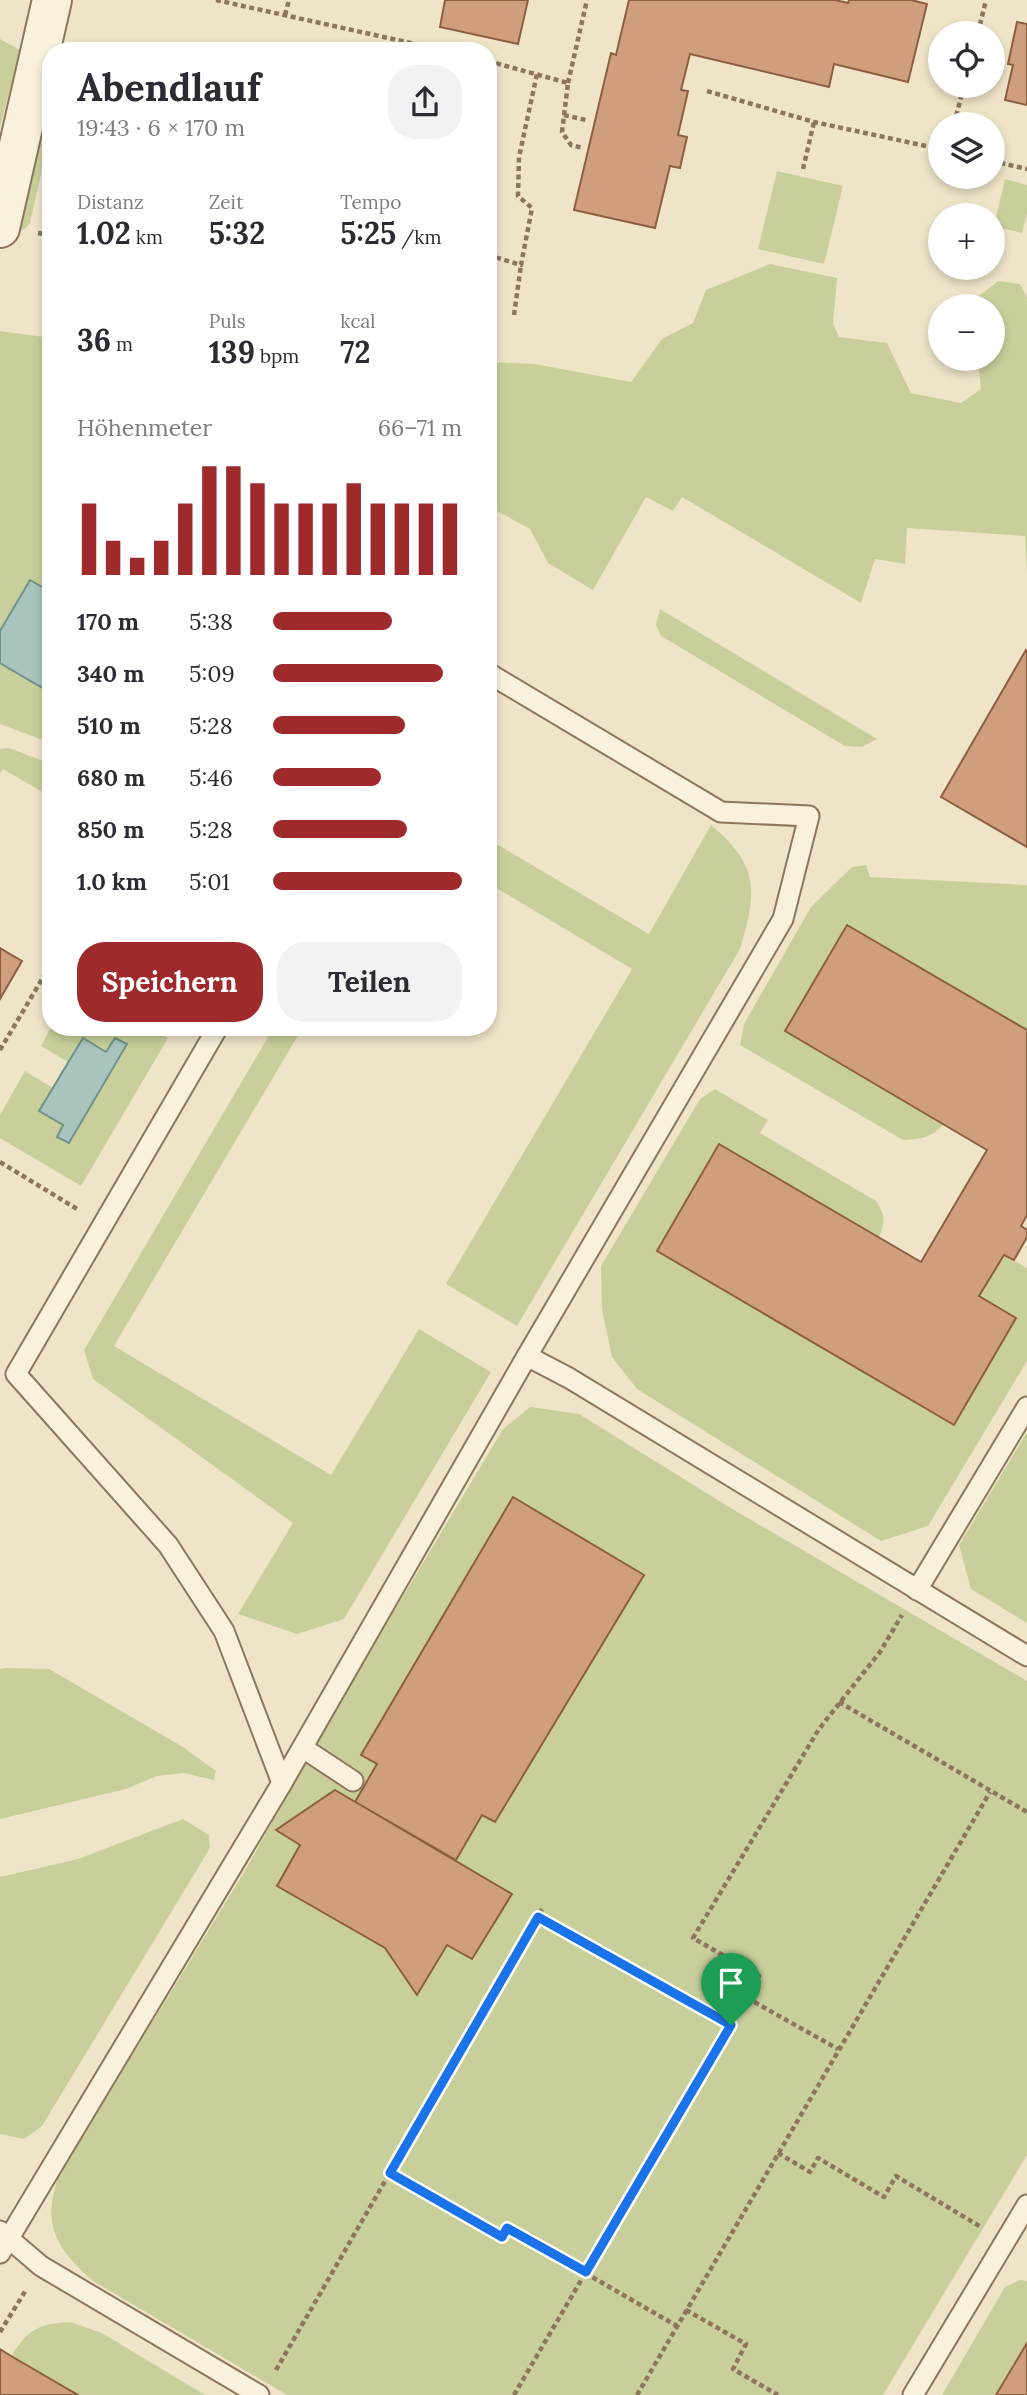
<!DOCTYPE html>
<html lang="de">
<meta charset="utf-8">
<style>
:root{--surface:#fff;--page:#f2f2f3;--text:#2b2b33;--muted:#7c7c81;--accent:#9e2a2b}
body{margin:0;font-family:Lora,serif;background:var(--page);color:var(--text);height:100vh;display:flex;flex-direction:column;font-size:26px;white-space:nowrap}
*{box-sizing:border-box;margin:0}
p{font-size:23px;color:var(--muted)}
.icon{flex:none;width:38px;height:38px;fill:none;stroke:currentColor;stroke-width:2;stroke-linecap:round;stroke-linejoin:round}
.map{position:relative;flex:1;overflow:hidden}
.sheet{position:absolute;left:42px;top:42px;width:455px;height:994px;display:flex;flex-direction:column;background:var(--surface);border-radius:28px;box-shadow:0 4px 10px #0003}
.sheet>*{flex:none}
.controls{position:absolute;left:928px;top:21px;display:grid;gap:14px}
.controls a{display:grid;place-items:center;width:77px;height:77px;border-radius:50%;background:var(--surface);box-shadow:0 4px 10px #0003;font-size:35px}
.pin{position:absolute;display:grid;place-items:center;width:60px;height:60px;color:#fff;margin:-72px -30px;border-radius:50% 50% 50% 0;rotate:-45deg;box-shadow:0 0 7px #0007}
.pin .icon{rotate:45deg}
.round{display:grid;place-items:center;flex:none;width:74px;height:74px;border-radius:28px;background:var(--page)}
.overview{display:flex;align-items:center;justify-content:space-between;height:119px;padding:0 35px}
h1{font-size:38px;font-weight:800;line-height:52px}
.stats{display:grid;grid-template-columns:repeat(3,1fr);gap:10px;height:119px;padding:7px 35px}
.stats div{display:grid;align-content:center}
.stats b{font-size:30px;font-weight:800}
.stats small{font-size:19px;font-weight:400}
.stats p{font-size:19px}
.chart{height:196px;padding:14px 35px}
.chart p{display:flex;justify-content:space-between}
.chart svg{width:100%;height:126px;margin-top:7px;stroke:var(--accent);stroke-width:6}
.primary-button{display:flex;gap:14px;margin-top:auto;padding:14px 35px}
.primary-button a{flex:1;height:80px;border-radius:28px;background:var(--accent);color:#fff;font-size:28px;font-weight:800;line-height:80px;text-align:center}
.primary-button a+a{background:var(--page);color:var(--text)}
ul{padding:0 35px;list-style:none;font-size:23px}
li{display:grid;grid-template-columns:112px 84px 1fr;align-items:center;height:52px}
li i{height:18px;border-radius:9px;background:var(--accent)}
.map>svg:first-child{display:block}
.green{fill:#c9cf9b}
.water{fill:#a9c4bc;stroke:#6f938a;stroke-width:2}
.building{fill:#cf9f7d;stroke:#8d5f41;stroke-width:2}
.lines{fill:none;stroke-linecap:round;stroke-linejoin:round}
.service-casing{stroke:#8d765c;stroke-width:23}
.minor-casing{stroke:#8d765c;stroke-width:42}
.path{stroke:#8d765c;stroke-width:4.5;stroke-dasharray:5 3.5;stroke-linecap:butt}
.service{stroke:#faf1dc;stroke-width:19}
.minor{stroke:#faf1dc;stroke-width:38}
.route-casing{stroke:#fff;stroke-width:14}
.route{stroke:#1a73e8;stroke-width:9}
</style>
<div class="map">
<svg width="1027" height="2395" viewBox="0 0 1027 2395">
<rect width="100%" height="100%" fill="#f0e4c8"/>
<g class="green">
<path d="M0,39l20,11 -20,77z"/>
<path d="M51,90v40l-21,93 -5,6 -9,2z"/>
<path d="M777,171l66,15 -19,78 -66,-15z"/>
<path d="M1005,179l22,6v28l-5,20 -28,-7z"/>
<path d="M770,264l67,14 -4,45 6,14 48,6 24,50 50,10 20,-14 -3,-30h14v-53h-15l2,-10 19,-15 22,3 7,14v273l-2,-35 -118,-8 -2,36 -30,-5 -14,44 -179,-106 -9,14 -27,-14 -53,93 -45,-27 -18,-34 -42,-23v-144l47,2 96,18 31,-43 31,-16 13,-33z"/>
<path d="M0,331l51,7v405l-51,-19z"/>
<path d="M660,609l217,130 -15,8 -17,-1 -184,-110 -5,-11z"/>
<path d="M9,748l42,16v33l-48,-28 -3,4v-24z"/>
<path d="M711,825c49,41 46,66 29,124l-223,377 -71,-42 186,-315 -144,-86v-44l161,95z"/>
<path d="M866,865l4,12 157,8v145l-180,-105 -62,106 159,93c-13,14 -23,15 -41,16l-163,-95 4,-21 67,-117 41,-40z"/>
<path d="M51,1027h99l18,11 -87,148 -81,-48v-23l25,-44 28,17 -14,23 68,-59 -24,-14 -15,24 -27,-16z"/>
<path d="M274,1027h29l-189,319 217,129 88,-146 72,43 -147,247 -47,15 -59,-20 55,-91 -200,-144 -9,-29z"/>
<path d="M715,1089l53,31 -8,13 116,68c9,13 10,21 3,36l-159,-93 -63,107 296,173 63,-105 -37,-23 25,-41 23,13v93l-99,165 -47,15 -244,-152 -25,-32 -10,-48 -1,-43 99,-167z"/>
<path d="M530,1407l49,7 155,96 293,171v474l-144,240h-596l-194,-114c-37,-33 -52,-56 -34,-106l187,-306 76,-137 181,-303z"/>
<path d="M1027,1432v191l-56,-34 -12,-44z"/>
<path d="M7,1668l42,1 134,78 33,24 -2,9 -31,-7 -26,3 -31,13 -126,30v-150z"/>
<path d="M183,1819l26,16 1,13 -168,278 -18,13 -24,-5v-257l78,-18z"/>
<path d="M1020,2280l7,1v62l-31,52h-54l63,-108z"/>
<path d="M70,2322l32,11 103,62h-127l-67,-39c18,-27 26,-32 59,-34z"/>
</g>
<g class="water">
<path d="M30,580l21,12v101l-51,-30v-32z"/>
<path d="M83,1038l23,14 9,-14 12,6 -58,99 -12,-6 6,-12 -24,-14z"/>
</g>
<g class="building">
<path d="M445,0h83l-10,44 -78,-17z"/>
<path d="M629,0h206l13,3 1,-3h62l16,4 -19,78 -74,-18 -5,23 -139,-33 -9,36 7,1 -10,44 9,2 -7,31 -10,-2 -15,62 -81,-18 37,-157 5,2z"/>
<path d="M1017,22l10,2v81l-22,-5 8,-35 -5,-1z"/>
<path d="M1026,650l1,1v196l-86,-50z"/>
<path d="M847,925l180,105v185l-6,11 6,4v7l-13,23 -10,-5 -25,41 37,22 -62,107 -297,-174 62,-107 202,118 66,-112 -202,-119z"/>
<path d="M0,948l22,13 -22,38z"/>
<path d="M513,1497l131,78 -149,247 -13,-7 -26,45 -101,-58 22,-38 -16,-9z"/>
<path d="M335,1790l177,104 -40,65 -25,-14 -30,50 -32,-47 -108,-62 23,-41 -24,-15z"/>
<path d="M1027,2343v52h-31z"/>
<path d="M0,2349l11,7 67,39h-78z"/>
</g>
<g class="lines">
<defs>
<g id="service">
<path d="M218,1027l-202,347 152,171 56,86 58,152"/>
<path d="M527,1356l42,22 458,278"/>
<path d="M917,1590l110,-183"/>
<path d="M303,1748l50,33"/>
<path d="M0,2231l41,35 218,129"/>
<path d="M0,2253l282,-470 245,-427 256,-437 26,-103 -88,-4 -233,-139"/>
<path d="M913,2395l114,-190"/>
</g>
<path id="minor" d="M0,228l52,-228"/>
</defs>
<use href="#service" class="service-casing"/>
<use href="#minor" class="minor-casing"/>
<g class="path">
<path d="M216,0l231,51"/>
<path d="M285,15l4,-15"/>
<path d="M978,33l8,-33"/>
<path d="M488,61l80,22 -6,49 9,13 12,3"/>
<path d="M568,83l19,-83"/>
<path d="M707,91l107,31 126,27"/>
<path d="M564,115l22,5"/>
<path d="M954,124l10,-38"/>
<path d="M992,161l35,8"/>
<path d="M803,169l11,-47"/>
<path d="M38,233l13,2"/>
<path d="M488,255l33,10 11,-57 -14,-12 1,-39 18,-83"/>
<path d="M514,315l7,-50"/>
<path d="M0,1050l51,-86"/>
<path d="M0,1162l77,47"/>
<path d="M839,1702l188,110"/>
<path d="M538,1917l193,108"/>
<path d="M747,1998l91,51"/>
<path d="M778,2153l32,19 8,-14 66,39 12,-21 85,51"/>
<path d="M390,2173l112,64 5,-9 170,98"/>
<path d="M686,2310l60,34 -13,25 45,26"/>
<path d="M0,2332l26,-42"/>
<path d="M276,2370l266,-461"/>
<path d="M514,2395l245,-419 -66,-38 126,-209 61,-77 22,-37"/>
<path d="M637,2395l353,-603"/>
</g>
<use href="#service" class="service"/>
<use href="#minor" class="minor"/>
</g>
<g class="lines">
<defs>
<path id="route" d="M538,1917l193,108 -145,247 -79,-44 -5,9 -112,-64z"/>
</defs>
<use href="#route" class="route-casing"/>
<use href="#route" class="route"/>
</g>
</svg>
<div class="controls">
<a><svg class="icon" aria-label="locate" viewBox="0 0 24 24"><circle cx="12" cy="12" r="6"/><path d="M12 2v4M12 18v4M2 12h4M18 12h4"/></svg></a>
<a><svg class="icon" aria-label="layers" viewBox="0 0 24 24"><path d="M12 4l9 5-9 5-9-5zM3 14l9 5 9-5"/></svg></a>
<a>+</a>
<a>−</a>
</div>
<div class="pin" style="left:731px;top:2025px;background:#1e9e55"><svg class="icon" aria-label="arrive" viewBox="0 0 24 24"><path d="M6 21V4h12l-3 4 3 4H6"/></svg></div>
<section class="sheet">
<div class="overview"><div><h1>Abendlauf</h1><p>19:43 · 6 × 170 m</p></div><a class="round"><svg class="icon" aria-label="share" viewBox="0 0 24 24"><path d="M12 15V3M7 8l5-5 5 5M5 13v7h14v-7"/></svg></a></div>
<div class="stats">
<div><p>Distanz</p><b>1.02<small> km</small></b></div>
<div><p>Zeit</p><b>5:32</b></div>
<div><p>Tempo</p><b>5:25<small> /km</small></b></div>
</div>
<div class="stats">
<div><b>36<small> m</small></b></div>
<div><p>Puls</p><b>139<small> bpm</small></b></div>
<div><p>kcal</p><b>72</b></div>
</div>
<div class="chart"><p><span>Höhenmeter</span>66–71 m</p>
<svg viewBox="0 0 160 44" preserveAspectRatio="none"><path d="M5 44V19M15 44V32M25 44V38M35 44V32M45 44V19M55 44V6M65 44V6M75 44V12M85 44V19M95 44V19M105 44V19M115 44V12M125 44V19M135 44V19M145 44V19M155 44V19"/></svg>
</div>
<ul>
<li><b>170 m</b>5:38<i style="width:63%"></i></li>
<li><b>340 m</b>5:09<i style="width:90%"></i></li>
<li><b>510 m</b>5:28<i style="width:70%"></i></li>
<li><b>680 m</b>5:46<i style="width:57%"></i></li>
<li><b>850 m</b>5:28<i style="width:71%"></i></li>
<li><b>1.0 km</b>5:01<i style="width:100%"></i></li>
</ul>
<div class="primary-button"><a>Speichern</a><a>Teilen</a></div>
</section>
</div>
